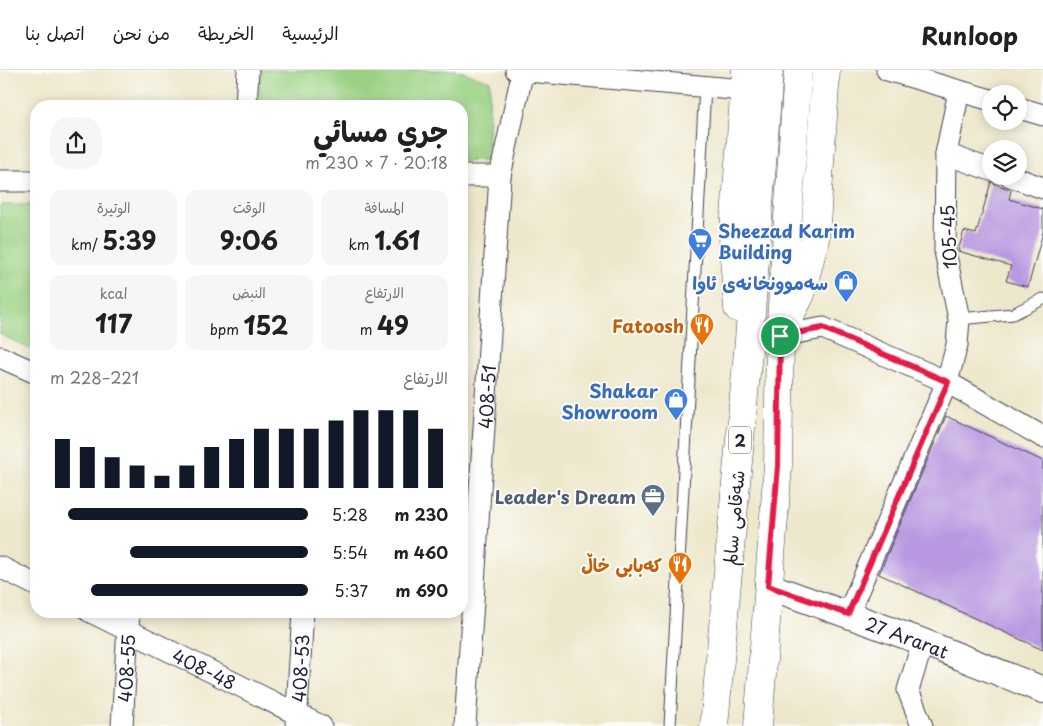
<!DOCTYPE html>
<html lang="ar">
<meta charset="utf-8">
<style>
:root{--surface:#fff;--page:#f6f6f6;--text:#202124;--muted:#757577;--line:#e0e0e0;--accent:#111827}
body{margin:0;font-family:"Playpen Sans","Playpen Sans Arabic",sans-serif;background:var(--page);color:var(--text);direction:rtl;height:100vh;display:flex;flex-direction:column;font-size:19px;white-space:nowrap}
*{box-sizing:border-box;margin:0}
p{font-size:16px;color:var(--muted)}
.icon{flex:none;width:28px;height:28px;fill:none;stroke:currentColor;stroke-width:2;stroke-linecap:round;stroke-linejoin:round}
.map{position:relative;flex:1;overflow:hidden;direction:ltr}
.details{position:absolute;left:30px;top:30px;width:438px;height:518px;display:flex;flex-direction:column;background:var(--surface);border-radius:20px;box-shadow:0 2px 12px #0003;direction:rtl}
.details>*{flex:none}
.fabs{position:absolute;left:982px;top:15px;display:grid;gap:10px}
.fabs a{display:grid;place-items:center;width:45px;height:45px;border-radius:50%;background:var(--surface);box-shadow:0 2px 12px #0003;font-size:25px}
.pin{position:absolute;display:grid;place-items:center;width:42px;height:42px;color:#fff;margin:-21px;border:2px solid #fff;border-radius:50%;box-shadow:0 1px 5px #0007}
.round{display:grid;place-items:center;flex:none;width:52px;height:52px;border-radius:20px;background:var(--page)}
.head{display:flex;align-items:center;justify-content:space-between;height:85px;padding:0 20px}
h1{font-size:28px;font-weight:700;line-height:38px}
.figures{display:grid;grid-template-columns:repeat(3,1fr);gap:8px;height:85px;padding:5px 20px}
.figures div{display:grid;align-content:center;border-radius:12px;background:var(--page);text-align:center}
.figures b{font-size:25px;font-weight:700}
.figures small{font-size:14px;font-weight:400}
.figures p{font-size:14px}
.chart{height:140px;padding:10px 20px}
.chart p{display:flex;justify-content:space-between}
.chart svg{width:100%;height:90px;margin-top:5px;stroke:var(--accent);stroke-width:6}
ul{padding:0 20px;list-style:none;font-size:16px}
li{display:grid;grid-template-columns:80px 60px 1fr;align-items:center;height:38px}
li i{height:12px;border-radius:6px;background:var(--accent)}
header{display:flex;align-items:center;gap:30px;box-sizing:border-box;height:70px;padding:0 25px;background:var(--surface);border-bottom:1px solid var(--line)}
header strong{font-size:24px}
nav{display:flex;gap:28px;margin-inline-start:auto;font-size:18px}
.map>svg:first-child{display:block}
.green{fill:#9ad182;stroke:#5e7a5e}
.building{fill:#b899e1}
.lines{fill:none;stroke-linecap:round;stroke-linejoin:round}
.service-casing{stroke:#404051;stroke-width:13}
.minor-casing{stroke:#404051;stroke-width:23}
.tertiary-casing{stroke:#404051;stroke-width:28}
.primary-casing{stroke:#404051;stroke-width:29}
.service{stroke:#fff;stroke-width:11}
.minor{stroke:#fff;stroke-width:21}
.tertiary{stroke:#fff;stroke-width:26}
.primary{stroke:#fff;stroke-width:28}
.route-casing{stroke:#fff;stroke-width:10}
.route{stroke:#e11d48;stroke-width:6}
.labels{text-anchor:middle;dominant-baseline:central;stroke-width:4;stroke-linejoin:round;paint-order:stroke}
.shield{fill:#fdfcf7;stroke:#646373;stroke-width:1}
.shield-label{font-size:16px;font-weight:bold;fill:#22223b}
.shop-label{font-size:18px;font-weight:bold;fill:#366cbe;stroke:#fdfcf7;text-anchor:end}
.street-label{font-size:18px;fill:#22223b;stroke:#fdfcf7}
.food-label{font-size:18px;font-weight:bold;fill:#c56008;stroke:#fdfcf7;text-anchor:end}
.service-label{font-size:18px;font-weight:bold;fill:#4e5e75;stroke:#fdfcf7;text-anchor:end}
</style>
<header>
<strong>Runloop</strong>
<nav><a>الرئيسية</a><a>الخريطة</a><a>من نحن</a><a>اتصل بنا</a></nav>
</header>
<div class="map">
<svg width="1043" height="656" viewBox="0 0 1043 656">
<rect width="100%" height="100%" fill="#fdfcf7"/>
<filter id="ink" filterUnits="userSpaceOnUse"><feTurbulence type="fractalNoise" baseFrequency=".02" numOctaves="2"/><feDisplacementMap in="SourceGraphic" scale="10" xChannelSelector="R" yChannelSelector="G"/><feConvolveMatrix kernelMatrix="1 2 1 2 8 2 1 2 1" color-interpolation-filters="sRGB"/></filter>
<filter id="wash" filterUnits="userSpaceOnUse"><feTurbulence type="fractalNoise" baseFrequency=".0096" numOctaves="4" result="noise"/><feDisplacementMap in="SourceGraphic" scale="20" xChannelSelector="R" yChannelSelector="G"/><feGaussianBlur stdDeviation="1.12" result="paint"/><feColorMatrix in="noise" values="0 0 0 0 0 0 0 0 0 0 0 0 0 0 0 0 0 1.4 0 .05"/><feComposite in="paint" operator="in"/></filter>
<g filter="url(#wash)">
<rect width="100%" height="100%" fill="#ede7cb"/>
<g class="green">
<path d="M260,0h196l34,11 -3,79 -26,1v-55h-203z"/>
<path d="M0,135h36v147l-36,-18z"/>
</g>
<g id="blocks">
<g class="building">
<path d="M991,112l20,8 -2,9 34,10v23l-15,55 -22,-6 5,-15 -53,-15 6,-20 12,3z"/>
<path d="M946,346l97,45v189l-164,-76z"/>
</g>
</g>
</g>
<g filter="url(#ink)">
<use href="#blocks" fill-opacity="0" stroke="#404051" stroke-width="1"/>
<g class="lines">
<defs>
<g id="service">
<path d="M959,249l54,-5 30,-15"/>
<path d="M670,656l35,-639"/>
</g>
<g id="minor">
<path d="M516,0l228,20"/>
<path d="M887,0l104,30"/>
<path d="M246,36l2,-36"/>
<path d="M1019,38l24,7"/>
<path d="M946,84l45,16"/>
<path d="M461,106h39"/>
<path d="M1010,106l33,12"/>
<path d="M0,111h36"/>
<path d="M780,266l43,-8 124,54 96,55"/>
<path d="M0,287l36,16"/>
<path d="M0,497l36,18"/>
<path id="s1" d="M89,541l232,115"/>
<path d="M848,544l99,-232 10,-37 2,-26 -14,-68 1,-97 13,-63"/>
<path id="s2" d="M122,656l7,-115"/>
<path id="s3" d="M296,656l7,-115"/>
<path id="s4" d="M465,656l35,-550 23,-106"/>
<path d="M922,656l-14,-36 15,-48"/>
</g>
<g id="tertiary">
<path id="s5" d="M768,516l155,56 120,48"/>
</g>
<g id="primary">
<path d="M738,238l-5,-64 13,-174"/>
<path d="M787,251l14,-27 14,-55 11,-169"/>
<path d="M714,656l35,-386 20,-270"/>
<path d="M758,656l20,-261 2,-129 18,-266"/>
</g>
</defs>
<use href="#service" class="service-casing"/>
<use href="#minor" class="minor-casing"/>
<use href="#tertiary" class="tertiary-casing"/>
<use href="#primary" class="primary-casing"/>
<use href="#service" class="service"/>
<use href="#minor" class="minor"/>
<use href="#tertiary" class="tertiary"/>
<use href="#primary" class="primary"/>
</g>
</g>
<g class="lines" filter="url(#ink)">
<defs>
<path id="route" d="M823,258l125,54 -100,232 -80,-28 10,-120 2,-130z"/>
</defs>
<use href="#route" class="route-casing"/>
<use href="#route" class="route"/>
</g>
<defs>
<symbol id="supermarket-pin" viewBox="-11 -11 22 30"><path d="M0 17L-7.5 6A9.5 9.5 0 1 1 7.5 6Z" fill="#3f7fe0" stroke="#fdfcf7"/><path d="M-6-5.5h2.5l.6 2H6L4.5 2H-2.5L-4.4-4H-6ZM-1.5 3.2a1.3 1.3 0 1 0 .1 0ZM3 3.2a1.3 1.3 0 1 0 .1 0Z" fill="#fff"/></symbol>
<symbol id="shop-pin" viewBox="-11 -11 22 30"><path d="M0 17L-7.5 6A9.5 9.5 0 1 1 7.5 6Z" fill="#3f7fe0" stroke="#fdfcf7"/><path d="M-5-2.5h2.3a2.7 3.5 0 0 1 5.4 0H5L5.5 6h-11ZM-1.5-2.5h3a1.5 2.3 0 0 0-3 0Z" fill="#fff"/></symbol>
<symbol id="restaurant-pin" viewBox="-11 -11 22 30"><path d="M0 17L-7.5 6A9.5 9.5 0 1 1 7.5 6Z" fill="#e8710a" stroke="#fdfcf7"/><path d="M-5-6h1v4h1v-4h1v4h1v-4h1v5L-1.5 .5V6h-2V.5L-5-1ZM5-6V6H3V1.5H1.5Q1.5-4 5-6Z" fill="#fff"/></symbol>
<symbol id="office-pin" viewBox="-11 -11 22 30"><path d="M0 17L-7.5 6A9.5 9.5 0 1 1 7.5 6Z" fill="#5c6f8a" stroke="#fdfcf7"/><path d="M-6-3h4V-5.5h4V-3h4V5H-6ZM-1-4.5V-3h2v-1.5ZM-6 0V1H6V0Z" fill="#fff"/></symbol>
</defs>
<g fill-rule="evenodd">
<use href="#supermarket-pin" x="686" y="156" width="28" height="38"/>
<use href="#shop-pin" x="832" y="198" width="28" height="38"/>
<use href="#restaurant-pin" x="688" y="241" width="28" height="38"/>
<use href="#shop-pin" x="662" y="316" width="28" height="38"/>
<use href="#office-pin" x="639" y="412" width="28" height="38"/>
<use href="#restaurant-pin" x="666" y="480" width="28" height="38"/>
</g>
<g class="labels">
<rect class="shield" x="729" y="356.5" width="22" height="27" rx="4"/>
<g class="shield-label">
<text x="740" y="370">2</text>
</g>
<g class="shop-label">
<text x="718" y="160" text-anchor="start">Sheezad Karim<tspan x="718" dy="21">Building</tspan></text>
<text x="828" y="212">سەموونخانەی ئاوا</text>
<text x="658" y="320">Shakar<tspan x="658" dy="21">Showroom</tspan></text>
</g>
<g class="street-label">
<text transform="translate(948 167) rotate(-93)">105-45</text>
<text stroke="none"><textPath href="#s4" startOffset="330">408-51</textPath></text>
<text transform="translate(733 448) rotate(-85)">شەقامی سالم</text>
<text stroke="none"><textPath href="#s5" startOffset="148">27 Ararat</textPath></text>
<text stroke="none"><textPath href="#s2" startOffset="58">408-55</textPath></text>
<text stroke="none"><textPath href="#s1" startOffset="129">408-48</textPath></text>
<text stroke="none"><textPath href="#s3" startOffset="58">408-53</textPath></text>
</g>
<g class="food-label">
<text x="684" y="255">Fatoosh</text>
<text x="662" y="494">کەبابی خاڵ</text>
</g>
<g class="service-label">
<text x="636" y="426">Leader's Dream</text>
</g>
</g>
</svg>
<div class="fabs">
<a><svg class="icon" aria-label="locate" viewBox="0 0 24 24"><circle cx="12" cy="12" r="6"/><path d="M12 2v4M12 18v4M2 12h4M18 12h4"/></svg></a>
<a><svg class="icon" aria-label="layers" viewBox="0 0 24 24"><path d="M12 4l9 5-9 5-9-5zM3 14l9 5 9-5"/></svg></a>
</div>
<div class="pin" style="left:780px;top:266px;background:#1e9e55"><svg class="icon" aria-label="arrive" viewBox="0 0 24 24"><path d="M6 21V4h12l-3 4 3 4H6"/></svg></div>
<section class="details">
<div class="head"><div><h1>جري مسائي</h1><p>20:18 · 7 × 230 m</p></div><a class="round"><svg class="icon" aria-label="share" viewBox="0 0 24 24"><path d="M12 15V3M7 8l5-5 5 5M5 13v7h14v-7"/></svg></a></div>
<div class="figures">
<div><p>المسافة</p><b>1.61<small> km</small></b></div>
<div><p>الوقت</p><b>9:06</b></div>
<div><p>الوتيرة</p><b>5:39<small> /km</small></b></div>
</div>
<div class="figures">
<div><p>الارتفاع</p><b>49<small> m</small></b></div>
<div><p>النبض</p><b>152<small> bpm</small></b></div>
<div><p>kcal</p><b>117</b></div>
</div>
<div class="chart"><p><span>الارتفاع</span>221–228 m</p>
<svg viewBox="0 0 160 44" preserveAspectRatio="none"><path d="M5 44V20M15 44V24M25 44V29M35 44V33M45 44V38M55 44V33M65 44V24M75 44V20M85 44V15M95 44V15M105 44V15M115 44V11M125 44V6M135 44V6M145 44V6M155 44V15"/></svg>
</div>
<ul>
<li><b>230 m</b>5:28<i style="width:93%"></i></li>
<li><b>460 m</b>5:54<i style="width:69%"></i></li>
<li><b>690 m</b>5:37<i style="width:84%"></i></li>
</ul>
</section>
</div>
